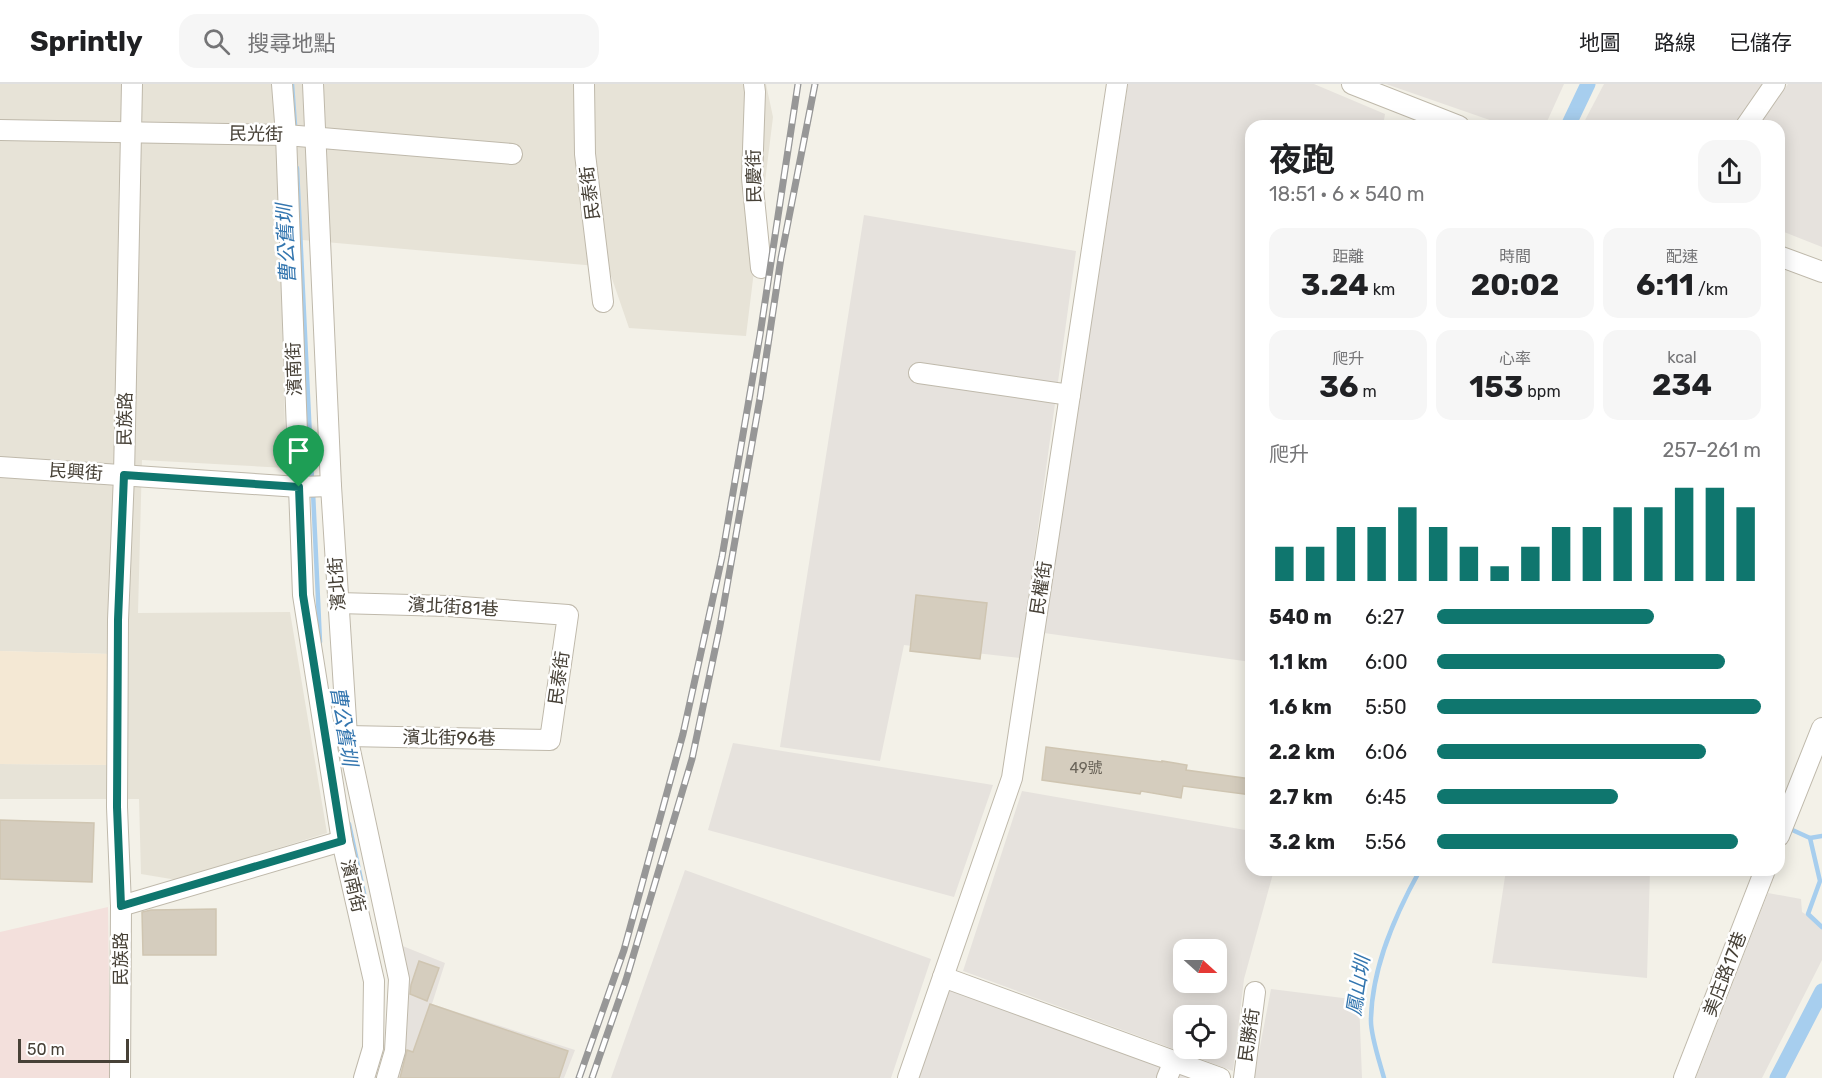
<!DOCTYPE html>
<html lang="zh-TW">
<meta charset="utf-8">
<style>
:root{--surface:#fff;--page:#f6f6f6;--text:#202124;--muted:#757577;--line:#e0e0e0;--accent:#0f766e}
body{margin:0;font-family:Rubik,"Noto Sans TC",sans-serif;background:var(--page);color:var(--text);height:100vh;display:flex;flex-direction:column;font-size:22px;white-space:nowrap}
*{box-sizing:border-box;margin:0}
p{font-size:20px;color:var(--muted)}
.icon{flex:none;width:33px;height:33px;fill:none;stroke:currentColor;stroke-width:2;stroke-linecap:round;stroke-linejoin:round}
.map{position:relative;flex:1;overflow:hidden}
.details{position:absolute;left:1245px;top:36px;width:540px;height:756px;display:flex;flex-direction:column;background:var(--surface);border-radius:18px;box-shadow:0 3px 15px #0003}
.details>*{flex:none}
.needle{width:39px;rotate:111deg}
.tools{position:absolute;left:1173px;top:855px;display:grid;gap:12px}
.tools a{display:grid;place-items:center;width:54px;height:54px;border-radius:12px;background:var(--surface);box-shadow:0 3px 15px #0003;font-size:30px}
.scale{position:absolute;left:18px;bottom:15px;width:111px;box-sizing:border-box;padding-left:6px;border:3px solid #474137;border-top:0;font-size:16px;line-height:21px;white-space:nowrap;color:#474137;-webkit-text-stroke:4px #fff;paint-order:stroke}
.pin{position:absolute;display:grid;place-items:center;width:51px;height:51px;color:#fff;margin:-62px -26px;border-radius:50% 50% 50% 0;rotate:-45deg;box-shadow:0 0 6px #0007}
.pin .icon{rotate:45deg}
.round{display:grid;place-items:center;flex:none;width:63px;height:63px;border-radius:18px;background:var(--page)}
.overview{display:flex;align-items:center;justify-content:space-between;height:102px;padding:0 24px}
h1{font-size:33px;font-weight:700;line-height:45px}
.metrics{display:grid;grid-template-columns:repeat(3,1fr);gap:9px;height:102px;padding:6px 24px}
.metrics div{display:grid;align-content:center;border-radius:15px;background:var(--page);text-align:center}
.metrics b{font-size:30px;font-weight:700}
.metrics small{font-size:16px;font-weight:400}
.metrics p{font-size:16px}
.chart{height:168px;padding:12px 24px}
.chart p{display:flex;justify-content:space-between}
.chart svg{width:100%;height:108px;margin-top:6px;stroke:var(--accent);stroke-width:6}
ul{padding:0 24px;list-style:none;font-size:20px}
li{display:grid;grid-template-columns:96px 72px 1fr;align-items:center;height:45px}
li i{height:15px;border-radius:8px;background:var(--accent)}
header{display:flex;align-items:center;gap:36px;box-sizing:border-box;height:84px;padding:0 30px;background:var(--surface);border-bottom:2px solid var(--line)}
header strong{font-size:28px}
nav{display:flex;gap:33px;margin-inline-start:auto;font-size:21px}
.search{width:420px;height:54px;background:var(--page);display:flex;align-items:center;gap:15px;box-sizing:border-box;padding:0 21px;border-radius:18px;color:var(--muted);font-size:22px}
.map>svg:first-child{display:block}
.residential{fill:#e7e3d7}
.commercial{fill:#f4e8d4}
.industrial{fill:#e6e2dd;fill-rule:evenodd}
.medical{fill:#f3e0dc}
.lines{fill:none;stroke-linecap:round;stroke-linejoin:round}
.stream{stroke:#a7ceee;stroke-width:4.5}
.canal{stroke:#a7ceee;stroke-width:15}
.building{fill:#d5cdbe;stroke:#cfc5b1;stroke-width:1.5}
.minor-casing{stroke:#bfb9ab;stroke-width:22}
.minor{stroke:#fff;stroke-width:20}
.rail-casing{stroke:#979797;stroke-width:7}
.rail{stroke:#fff;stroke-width:4.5;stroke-dasharray:14;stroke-linecap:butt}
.route-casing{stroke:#fff;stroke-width:12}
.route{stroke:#0f766e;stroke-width:8}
.labels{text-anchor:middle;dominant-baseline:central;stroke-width:5;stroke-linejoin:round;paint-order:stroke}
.number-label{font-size:15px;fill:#6a6459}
.street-label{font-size:18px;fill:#474137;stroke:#fff}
.water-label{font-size:20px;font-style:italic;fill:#3476af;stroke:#fff}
</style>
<header>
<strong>Sprintly</strong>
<div class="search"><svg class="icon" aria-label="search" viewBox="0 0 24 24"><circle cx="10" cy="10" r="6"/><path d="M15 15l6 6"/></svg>搜尋地點</div>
<nav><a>地圖</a><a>路線</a><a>已儲存</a></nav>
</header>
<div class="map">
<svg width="1822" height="994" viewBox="0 0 1822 994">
<rect width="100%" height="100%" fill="#f3f1e8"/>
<path class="residential" d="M0,0h766l7,33 -27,219 -117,-8 -21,-61 -328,-29 6,230 -144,-8 -4,153 152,-1 37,221 -150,47 -36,-6 -2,-75h-139v-35l109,1 1,-111 -110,-3z"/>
<path class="commercial" d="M0,567l111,3 -1,111 -110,-1z"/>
<g class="industrial">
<path d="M1128,0h186l71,30 -2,12h-132v536l-207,-29z"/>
<path d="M1386,0h178l-19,42h-38z"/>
<path d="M1604,0h158l-29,42h-151z"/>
<path d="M1788,0h34v163l-43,-17v-104h-20z"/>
<path d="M864,131l212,36 -56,407 -116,-13 -24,116 -100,-14z"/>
<path d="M733,659l260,42 -39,112 -246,-67z"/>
<path d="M1022,707l229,40v39h23l-30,109 -11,92 -270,-100zM1184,866h32v32h-32zM1184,932h32v32h-32z"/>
<path d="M685,786l246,89 -40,119h-280z"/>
<path d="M1506,786h144l-3,108 -155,-15z"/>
<path d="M1768,809l33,6 1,13 20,13v35l-60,118h-66z"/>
<path d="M390,857l55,22 -13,41 143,46 -11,28h-177l14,-52z"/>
<path d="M949,905l242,89h-273z"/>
<path d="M1271,905l88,11 3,78h-108z"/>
</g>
<path class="medical" d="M108,823l2,171h-110v-146z"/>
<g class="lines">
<g class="stream">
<path d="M292,0l3,41"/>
<path d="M297,84l15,312"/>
<path d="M313,408l7,150"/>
<path d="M349,740l16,74"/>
<path d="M1788,744l22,10 12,-2"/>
<path d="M1810,754l10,43 -12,33 14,13"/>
<path d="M1384,994c-4,-15 -14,-44 -13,-59 1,-52 24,-104 49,-149"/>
</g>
<g class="canal">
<path d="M1568,42l20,-42"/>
<path d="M1777,994l45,-87"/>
</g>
</g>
<g class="building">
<path d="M916,511l71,8 -7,56 -70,-8z"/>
<path d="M1046,663l116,15v-1l25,4 -1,5 65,9v16l-68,-9 -2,12 -40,-7 -1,3 -98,-14z"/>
<path d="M0,736l94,3 -2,59 -92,-3z"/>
<path d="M216,825v46h-73l-1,-43 9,-2z"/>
<path d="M419,877l20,7 -12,33 -17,-7 1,-9z"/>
<path d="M430,920l138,47 -9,27h-159l7,-28 6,2z"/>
</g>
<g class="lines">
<defs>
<g id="minor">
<path d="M282,0l4,51 17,460 39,246 32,140 -1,67 -9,30"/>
<path d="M313,0l18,402 16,250 52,243 -4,72 -8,27"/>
<path d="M584,0l1,70 18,148"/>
<path d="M754,0l1,8 -3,86 9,90"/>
<path d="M1352,0l107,42"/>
<path d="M1746,42l29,-42"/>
<path d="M0,46l286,5 226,19"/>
<path d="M1779,172l43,16"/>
<path d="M919,289l151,22"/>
<path d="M0,383l299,20 32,-1"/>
<path d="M338,519l110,3 120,9 -18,125 -203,-4"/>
<path d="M1779,752l43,-108"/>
<path d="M121,822l221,-65"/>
<path d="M943,893l277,101"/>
<path d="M120,994l1,-172 -4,-99 1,-187 6,-145 8,-391"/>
<path d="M908,994l104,-300 105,-694"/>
<path d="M1167,994l7,-17"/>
<path d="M1244,994l11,-86"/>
<path d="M1684,994l81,-208"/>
</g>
</defs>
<use href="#minor" class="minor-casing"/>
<use href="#minor" class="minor"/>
<defs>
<g id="rail">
<path d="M579,994l45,-128 59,-216 39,-177 38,-222 38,-251"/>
<path d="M592,994l34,-98 66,-221 28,-133 40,-228 21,-140 34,-174"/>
</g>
</defs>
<use href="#rail" class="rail-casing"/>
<use href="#rail" class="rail"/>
</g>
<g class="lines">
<defs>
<path id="route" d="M124,391l175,12 4,108 39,246 -221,65 -4,-99 1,-187z"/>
</defs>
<use href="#route" class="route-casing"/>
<use href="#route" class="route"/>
</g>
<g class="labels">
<g class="number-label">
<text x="1086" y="684">49號</text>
</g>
<g class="street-label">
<text transform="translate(256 50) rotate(1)">民光街</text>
<text transform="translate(754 92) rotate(-91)">民慶街</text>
<text transform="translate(590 109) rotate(-97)">民泰街</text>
<text transform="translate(294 285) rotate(-92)">濱南街</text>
<text transform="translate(125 335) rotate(-89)">民族路</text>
<text transform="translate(76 388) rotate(4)">民興街</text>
<text transform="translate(337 500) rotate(-94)">濱北街</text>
<text transform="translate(1041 504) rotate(-81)">民權街</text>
<text transform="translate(453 523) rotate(3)">濱北街81巷</text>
<text transform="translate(559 594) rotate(-82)">民泰街</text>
<text transform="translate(449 654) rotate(1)">濱北街96巷</text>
<text transform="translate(353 802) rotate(77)">濱南街</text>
<text transform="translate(121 875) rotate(-90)">民族路</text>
<text transform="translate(1725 890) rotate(-69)">美庄路17巷</text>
<text transform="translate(1249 951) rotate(-82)">民勝街</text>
</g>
<g class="water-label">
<text transform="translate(286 160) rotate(-93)">曹公舊圳</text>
<text transform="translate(344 642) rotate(81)">曹公舊圳</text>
<text transform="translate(1358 902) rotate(-81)">鳳山圳</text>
</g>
</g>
</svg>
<div class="tools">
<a><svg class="needle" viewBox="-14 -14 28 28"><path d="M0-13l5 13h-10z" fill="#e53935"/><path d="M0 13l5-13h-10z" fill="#757577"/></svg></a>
<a><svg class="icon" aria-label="locate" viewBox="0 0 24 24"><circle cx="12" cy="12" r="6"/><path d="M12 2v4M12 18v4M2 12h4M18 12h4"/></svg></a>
</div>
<div class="scale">50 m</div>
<div class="pin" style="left:299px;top:403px;background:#1e9e55"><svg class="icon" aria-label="arrive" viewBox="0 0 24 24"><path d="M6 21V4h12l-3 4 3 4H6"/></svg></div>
<section class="details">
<div class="overview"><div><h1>夜跑</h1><p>18:51 · 6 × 540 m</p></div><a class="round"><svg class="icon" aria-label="share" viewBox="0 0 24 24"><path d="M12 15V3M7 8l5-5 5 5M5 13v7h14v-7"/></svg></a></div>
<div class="metrics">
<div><p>距離</p><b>3.24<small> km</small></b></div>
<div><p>時間</p><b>20:02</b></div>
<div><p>配速</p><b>6:11<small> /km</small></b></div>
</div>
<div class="metrics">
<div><p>爬升</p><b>36<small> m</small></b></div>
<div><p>心率</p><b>153<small> bpm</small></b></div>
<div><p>kcal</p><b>234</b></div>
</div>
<div class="chart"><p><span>爬升</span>257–261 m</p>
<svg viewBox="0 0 160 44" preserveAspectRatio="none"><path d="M5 44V30M15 44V30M25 44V22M35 44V22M45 44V14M55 44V22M65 44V30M75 44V38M85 44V30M95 44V22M105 44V22M115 44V14M125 44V14M135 44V6M145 44V6M155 44V14"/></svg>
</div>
<ul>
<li><b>540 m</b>6:27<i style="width:67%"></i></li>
<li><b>1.1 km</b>6:00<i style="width:89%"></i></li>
<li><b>1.6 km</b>5:50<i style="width:100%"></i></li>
<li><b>2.2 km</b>6:06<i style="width:83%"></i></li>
<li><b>2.7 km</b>6:45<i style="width:56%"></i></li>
<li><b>3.2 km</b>5:56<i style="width:93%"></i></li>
</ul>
</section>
</div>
